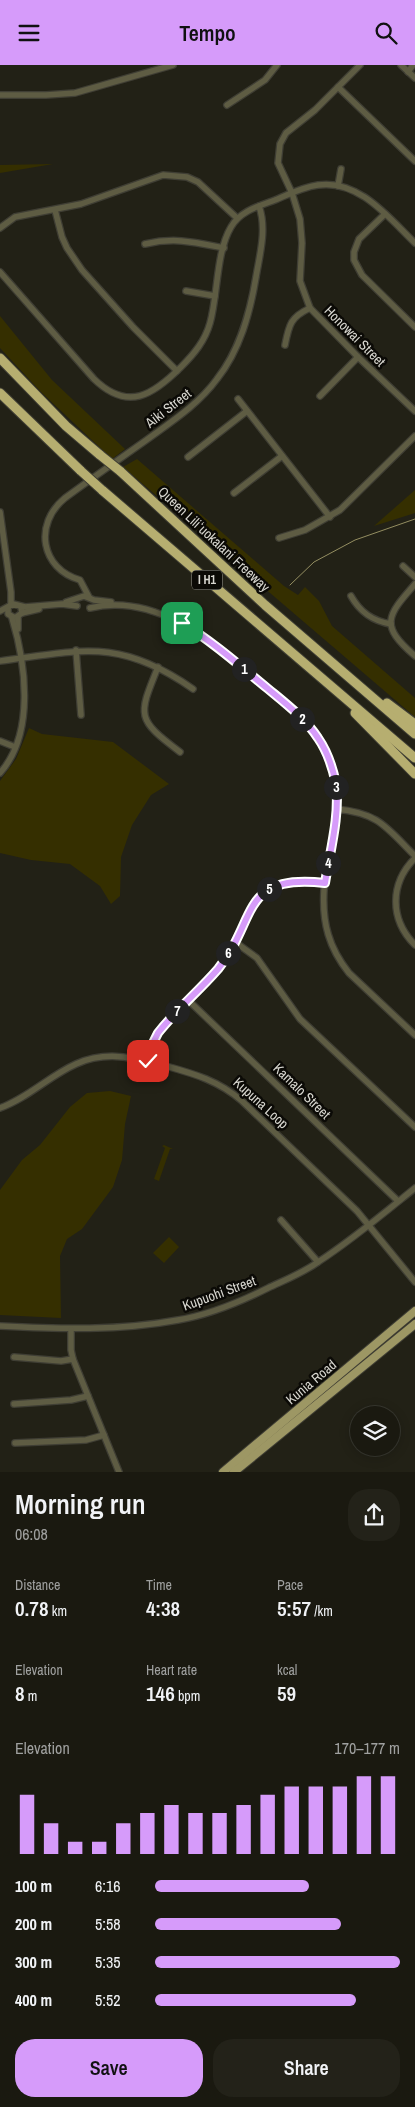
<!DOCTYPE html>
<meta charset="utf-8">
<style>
:root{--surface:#1a1910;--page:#232219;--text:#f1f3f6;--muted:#9fa09f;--line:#383830;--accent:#d69bfa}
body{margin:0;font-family:"Archivo Narrow",sans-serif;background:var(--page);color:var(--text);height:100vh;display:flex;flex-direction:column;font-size:19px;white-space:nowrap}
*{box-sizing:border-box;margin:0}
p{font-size:16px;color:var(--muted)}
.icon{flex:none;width:28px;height:28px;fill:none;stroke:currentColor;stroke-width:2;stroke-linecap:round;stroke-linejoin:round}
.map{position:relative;height:1407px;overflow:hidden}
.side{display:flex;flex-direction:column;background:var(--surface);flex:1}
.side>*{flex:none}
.controls{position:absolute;left:350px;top:1341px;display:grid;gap:10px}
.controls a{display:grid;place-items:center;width:50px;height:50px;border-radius:50%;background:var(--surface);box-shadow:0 2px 12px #0003,0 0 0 1px var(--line);font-size:25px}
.pin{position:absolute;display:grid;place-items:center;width:42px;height:42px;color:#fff;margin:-21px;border-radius:10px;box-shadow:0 2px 8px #0006}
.km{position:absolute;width:25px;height:25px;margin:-12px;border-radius:50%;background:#222;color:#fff;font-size:14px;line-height:25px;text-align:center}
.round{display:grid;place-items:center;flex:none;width:52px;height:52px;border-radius:20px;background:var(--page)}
.summary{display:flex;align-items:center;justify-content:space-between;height:85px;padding:0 15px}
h1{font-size:28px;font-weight:600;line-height:38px}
.stats{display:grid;grid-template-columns:repeat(3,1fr);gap:8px;height:85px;padding:5px 15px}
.stats div{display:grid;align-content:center}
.stats b{font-size:21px;font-weight:600}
.stats small{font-size:14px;font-weight:400}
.stats p{font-size:14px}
.chart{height:140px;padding:10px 15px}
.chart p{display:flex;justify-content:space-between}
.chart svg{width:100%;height:90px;margin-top:5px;stroke:var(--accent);stroke-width:6}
.primary-button{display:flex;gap:10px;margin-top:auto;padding:10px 15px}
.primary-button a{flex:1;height:58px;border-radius:20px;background:var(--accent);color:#111;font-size:20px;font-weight:600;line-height:58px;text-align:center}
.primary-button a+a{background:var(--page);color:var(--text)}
ul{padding:0 15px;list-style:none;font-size:16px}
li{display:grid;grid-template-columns:80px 60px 1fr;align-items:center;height:38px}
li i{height:12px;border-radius:6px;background:var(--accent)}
header{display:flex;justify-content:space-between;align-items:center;height:65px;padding:0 15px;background:var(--accent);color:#111;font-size:22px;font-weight:600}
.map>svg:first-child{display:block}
.green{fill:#352f00}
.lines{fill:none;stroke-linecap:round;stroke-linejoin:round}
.stream{stroke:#948e61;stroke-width:1}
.minor-casing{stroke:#3f3e34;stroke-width:8}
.major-casing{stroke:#3f3e34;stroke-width:10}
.highway-casing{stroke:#3f3e34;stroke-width:11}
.minor{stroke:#5e5c43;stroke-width:5.5}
.major{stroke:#9d9764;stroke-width:8}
.highway{stroke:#b6ae70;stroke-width:9}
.highway-bridge-casing{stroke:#3f3e34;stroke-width:11;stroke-linecap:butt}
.highway-bridge{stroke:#b6ae70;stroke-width:9}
.route-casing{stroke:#fff;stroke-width:10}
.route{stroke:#d69bfa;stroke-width:6}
.labels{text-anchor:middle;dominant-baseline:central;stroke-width:5;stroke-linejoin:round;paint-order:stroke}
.shield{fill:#0b0a06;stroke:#9a9a93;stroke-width:1}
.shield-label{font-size:12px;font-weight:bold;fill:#d8d7d0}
.street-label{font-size:14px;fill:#d8d7d0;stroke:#0b0a06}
</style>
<header><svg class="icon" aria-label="menu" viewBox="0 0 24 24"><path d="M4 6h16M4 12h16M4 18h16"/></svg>Tempo<svg class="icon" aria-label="search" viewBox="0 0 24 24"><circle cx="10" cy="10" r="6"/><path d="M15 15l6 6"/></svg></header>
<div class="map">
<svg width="415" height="1407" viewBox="0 0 415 1407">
<rect width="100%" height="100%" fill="#222116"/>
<g class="green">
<path d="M53,99l-53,9v-8z"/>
<path d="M0,251l52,64 73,69 -13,10 -71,-67 -41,-44z"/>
<path d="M137,394l147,127 14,9 7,-8 14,14 13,25 83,72v19l-292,-250z"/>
<path d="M415,425v23l-41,13z"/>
<path d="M29,663l13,6 71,8 56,42 -18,11 -19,30 -11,32 -1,39 -9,8 -11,-18 -30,-22 -39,-4 -31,-7v-72l16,-22z"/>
<path d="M110,1026l21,5 -6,28 -3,36 -9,27 -31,42 -15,10 -7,17 1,62 -61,-3v-125l22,-30 18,-15 30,-38 17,-14z"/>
<path d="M164,1080l9,4h-3l-11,32 -5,-2 11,-31 -3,-2z"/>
<path d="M169,1172l10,10 -15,16 -11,-10z"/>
</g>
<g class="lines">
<path class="stream" d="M290,520l24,-23 41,-22 60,-21"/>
<defs>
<g id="minor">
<path d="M360,0l-45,45 -29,23 -6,11 -2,19 14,30 8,26 2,24 -2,38 10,27 48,49 57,54"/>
<path d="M401,0l14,13"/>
<path d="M408,7l5,-7"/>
<path d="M338,22l77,74"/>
<path d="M0,30h46l29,-2 98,-28"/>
<path d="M227,40l38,-25 12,-15"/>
<path d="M338,121l3,-17"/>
<path d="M55,145l7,27 5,11 15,22 51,57 44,44"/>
<path d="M385,149l-26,25 -5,13v8l8,15 53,52"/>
<path d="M0,163l15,-11 66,-13 82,-29 24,2 11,5 39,36"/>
<path d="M145,179c30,-7 49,-2 79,4"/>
<path d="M0,207l94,107c34,33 59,16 87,-12 13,-13 24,-26 29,-44 8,-28 6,-71 21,-96 9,-16 28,-21 44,-27 14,-6 28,-13 43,-15 41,-6 71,33 97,58"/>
<path d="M186,226l29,5"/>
<path d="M285,280c4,-21 6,-28 25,-37"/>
<path d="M320,331l38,-39"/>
<path d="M238,334l92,118"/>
<path d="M188,392l59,-46"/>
<path d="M234,428l48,-37"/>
<path d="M0,447l11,80v13"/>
<path d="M279,473l26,-8 35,-20 75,-74"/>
<path d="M403,501l12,11"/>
<path d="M415,519c-28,32 -36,41 0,72"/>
<path d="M351,531c9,16 21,25 40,28"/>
<path d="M89,532l-9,-17c-39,-11 -47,-56 -15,-82 26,-19 53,-38 80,-57 26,-19 53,-36 72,-62 23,-29 33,-66 39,-102 4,-24 11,-48 3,-71"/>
<path d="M66,537l18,-6 10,4 17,2"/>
<path d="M8,543v6l7,4 7,-5 -1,-6"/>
<path d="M90,543c67,-16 125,36 173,76 28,24 57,46 69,83 13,40 -3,84 -8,123 -2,33 5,58 25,83l66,62"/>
<path d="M0,546l13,-7 12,3 37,-3 15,2"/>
<path d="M22,548l17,-4"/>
<path d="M18,553v11"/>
<path d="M76,585l5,65"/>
<path d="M0,596c83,-11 120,-23 193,28"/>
<path d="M158,602c-20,49 -22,52 22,85"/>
<path d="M0,676l15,6"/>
<path d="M0,708c35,-39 26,-109 12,-155"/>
<path d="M336,744c43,4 50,18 79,47"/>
<path d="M415,793c-25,25 -26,61 0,87"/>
<path d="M235,877l22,16 43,61 115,108"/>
<path d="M188,935l210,201"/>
<path d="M148,996l4,-16 6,-12c18,-23 41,-42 60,-64 40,-49 21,-96 107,-86"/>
<path d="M0,1043c28,-10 49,-32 76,-44 31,-14 59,-6 90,2 29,8 53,15 76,35l115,110 58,71"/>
<path d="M281,1155l37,42"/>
<path d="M0,1261c60,3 119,5 178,-6 31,-5 62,-18 90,-32 17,-8 35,-15 50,-26 34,-22 66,-49 97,-74"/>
<path d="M71,1265v20l2,9 46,113"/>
<path d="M14,1292l47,4 12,-2"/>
<path d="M14,1339l57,-4 17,-4"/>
<path d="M15,1378l71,-3 18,-5"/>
</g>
<g id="major">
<path d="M223,1407l192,-161"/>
<path d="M234,1407l181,-148"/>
</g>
<g id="highway">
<path d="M0,293l66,68 34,29"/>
<path d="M0,328l81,78"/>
<path d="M120,406l145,134 150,129"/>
<path d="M102,425l313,268"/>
<path d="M387,638l28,21"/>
<path d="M355,648l60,61"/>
</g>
</defs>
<use href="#minor" class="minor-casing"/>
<use href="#major" class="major-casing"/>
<use href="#highway" class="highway-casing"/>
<use href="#minor" class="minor"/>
<use href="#major" class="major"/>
<use href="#highway" class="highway"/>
<defs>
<g id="highway-bridge">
<path d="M100,390l20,16"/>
<path d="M81,406l21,19"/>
</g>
</defs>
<use href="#highway-bridge" class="highway-bridge-casing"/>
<use href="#highway-bridge" class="highway-bridge"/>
</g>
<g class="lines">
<defs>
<path id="route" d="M148,996l4,-16 6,-12c18,-23 41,-42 60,-64 40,-49 21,-96 107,-86 5,-32 15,-67 11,-99 -3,-15 -9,-33 -18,-46 -13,-20 -33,-35 -51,-50 -28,-23 -54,-46 -85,-65"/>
</defs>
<use href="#route" class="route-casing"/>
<use href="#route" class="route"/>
</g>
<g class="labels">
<rect class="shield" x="192" y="505.5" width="30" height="19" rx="4"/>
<g class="shield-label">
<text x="207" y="515">I H1</text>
</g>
<g class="street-label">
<text transform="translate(355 271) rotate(45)">Honowai Street</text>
<text transform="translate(168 343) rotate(-38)">Aiki Street</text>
<text transform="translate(214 474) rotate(43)">Queen Liliʻuokalani Freeway</text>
<text transform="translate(302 1026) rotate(44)">Kamalo Street</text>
<text transform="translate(261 1038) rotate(42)">Kupuna Loop</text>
<text transform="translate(219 1228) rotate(-20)">Kupuohi Street</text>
<text transform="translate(311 1317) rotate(-40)">Kunia Road</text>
</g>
</g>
</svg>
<div class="controls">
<a><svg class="icon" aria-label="layers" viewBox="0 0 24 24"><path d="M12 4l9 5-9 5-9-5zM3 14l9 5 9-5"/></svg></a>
</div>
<div class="pin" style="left:182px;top:558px;background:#1e9e55"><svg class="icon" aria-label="arrive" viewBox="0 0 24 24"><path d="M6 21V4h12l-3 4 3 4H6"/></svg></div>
<div class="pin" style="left:148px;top:996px;background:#d93025"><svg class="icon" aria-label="check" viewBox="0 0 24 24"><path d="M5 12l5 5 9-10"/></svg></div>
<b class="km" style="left:244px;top:604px">1</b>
<b class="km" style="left:302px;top:654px">2</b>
<b class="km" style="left:336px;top:722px">3</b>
<b class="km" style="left:328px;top:798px">4</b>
<b class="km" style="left:269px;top:824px">5</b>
<b class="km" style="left:228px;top:888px">6</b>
<b class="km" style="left:177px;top:946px">7</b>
</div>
<section class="side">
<div class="summary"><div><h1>Morning run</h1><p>06:08</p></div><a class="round"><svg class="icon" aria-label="share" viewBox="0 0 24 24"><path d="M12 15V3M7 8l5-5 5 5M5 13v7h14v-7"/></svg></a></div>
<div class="stats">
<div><p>Distance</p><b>0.78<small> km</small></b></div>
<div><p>Time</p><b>4:38</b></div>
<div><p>Pace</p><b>5:57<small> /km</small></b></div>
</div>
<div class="stats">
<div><p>Elevation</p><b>8<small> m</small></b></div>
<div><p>Heart rate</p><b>146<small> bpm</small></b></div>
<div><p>kcal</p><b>59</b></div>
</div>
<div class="chart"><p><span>Elevation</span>170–177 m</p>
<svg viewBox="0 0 160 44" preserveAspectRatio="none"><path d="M5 44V15M15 44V29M25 44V38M35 44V38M45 44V29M55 44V24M65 44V20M75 44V24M85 44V24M95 44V20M105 44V15M115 44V11M125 44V11M135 44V11M145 44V6M155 44V6"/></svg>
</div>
<ul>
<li><b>100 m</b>6:16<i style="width:63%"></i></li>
<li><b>200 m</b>5:58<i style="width:76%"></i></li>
<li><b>300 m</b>5:35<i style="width:100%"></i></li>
<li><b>400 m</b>5:52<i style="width:82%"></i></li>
</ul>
<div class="primary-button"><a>Save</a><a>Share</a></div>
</section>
